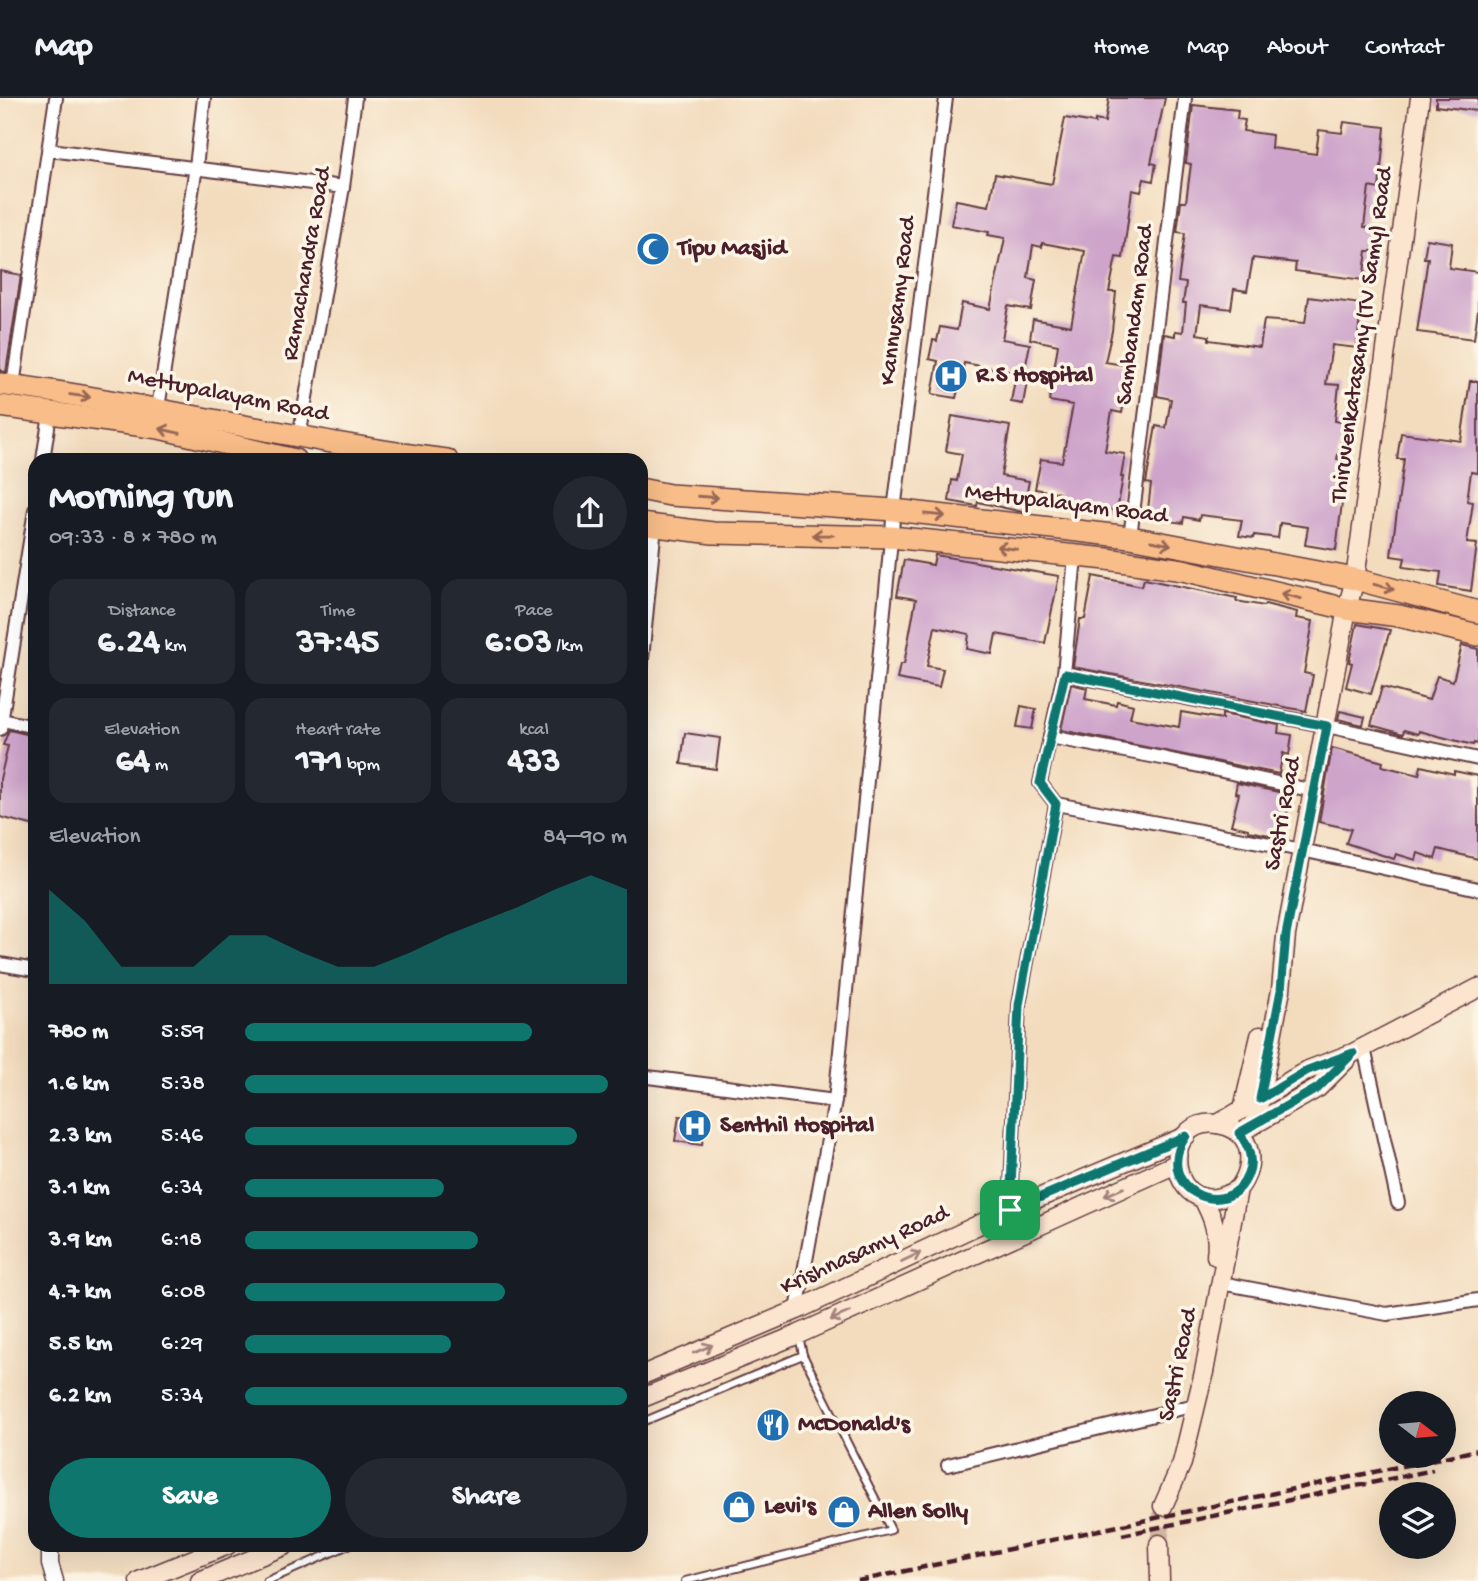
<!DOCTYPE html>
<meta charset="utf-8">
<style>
:root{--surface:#171b24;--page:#242831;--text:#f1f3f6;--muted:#9ea1a6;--line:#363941;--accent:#0f766e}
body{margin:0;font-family:"Gochi Hand",sans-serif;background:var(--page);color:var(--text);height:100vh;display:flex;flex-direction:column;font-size:26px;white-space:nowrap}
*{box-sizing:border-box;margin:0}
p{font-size:23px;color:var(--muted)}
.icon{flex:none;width:38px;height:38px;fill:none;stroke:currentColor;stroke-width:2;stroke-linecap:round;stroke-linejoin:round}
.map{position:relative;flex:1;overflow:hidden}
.panel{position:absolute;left:28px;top:355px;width:620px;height:1099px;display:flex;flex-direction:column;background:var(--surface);border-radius:21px;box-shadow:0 7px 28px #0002}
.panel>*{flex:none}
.needle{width:46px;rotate:106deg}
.tools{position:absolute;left:1379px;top:1293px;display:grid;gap:14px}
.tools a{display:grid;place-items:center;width:77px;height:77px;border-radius:50%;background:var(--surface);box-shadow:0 7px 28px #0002;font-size:35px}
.pin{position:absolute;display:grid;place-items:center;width:60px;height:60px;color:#fff;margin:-30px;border-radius:14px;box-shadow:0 4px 10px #0006}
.round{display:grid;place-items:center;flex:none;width:74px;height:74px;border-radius:37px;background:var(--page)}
.overview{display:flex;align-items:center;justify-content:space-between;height:119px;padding:0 21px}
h1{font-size:38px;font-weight:700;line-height:52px}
.stats{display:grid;grid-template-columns:repeat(3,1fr);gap:10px;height:119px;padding:7px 21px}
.stats div{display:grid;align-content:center;border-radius:18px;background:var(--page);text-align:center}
.stats b{font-size:35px;font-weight:700}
.stats small{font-size:19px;font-weight:400}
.stats p{font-size:19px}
.chart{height:196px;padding:14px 21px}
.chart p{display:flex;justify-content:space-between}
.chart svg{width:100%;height:126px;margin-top:7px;fill:var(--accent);opacity:.7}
.cta{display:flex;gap:14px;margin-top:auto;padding:14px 21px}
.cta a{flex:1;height:80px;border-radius:42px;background:var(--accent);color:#fff;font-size:28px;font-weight:700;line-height:80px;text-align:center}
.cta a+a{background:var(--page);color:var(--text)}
ul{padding:0 21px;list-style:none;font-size:23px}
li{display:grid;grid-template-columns:112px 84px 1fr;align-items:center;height:52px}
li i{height:18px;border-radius:9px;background:var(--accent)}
header{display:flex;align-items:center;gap:42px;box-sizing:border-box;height:98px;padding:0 35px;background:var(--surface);border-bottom:2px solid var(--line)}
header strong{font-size:33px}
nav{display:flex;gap:38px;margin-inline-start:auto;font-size:24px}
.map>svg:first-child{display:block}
.building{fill:#cea4cb}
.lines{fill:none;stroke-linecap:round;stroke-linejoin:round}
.secondary-tunnel{stroke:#d1b6a1;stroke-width:18;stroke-dasharray:18 9;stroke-linecap:butt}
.service-casing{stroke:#633b41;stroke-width:10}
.minor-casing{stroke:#633b41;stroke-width:16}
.tertiary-casing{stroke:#633b41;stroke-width:19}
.secondary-casing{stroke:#633b41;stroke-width:21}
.trunk-casing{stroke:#633b41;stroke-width:24}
.service{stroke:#fff;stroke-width:6}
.minor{stroke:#fff;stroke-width:12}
.tertiary{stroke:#fff;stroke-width:16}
.secondary{stroke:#fce5cf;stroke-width:18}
.trunk{stroke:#f8bd88;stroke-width:21}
.rail{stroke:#4a1f2b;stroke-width:4.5;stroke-dasharray:10 5;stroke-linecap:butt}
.oneway{stroke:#986655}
.oneway2{stroke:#a3827d}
.route-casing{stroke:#fff;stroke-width:14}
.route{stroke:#0f766e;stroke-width:9}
.labels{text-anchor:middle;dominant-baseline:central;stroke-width:7;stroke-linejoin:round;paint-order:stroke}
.poi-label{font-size:24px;font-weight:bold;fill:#4a1f2b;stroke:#fcf5e5;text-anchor:start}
.street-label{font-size:24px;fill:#4a1f2b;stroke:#fcf5e5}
</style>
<header>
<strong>Map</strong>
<nav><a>Home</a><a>Map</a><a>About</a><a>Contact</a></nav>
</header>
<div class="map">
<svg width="1478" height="1483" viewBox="0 0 1478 1483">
<rect width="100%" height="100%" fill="#fcf5e5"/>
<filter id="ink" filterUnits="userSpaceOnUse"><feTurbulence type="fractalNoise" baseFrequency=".0143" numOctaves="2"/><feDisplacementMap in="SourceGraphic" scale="14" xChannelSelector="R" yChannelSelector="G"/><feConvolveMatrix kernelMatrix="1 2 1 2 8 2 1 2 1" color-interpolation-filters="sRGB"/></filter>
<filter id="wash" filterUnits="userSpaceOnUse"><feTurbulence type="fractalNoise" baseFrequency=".00686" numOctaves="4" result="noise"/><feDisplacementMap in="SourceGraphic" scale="28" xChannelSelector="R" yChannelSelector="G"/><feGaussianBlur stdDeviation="1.57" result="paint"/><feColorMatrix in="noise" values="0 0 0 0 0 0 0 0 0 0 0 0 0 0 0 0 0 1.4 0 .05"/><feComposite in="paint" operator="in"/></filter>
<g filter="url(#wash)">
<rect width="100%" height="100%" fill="#f3dcbe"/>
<g id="blocks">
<g class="building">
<path d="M1109,0h56l-14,65 5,1 -3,17 -9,-2 -3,13 -9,-2 -9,68 -7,-1 -7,35h7l-4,39 -7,31 25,4 -8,47 -10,-2 -7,40 20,3 -4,23h2l-6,34 -60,-11 2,-7 -24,-4 6,-30 21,3 11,-57 -24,-4 9,-56 -28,-6 3,-20 38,7 14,-75 -43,-8v4l-9,-2 -5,33 8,2 -5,30 -23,-4 -6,33 28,5 -6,30 -60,-11 -8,35 -24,-4 6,-33 -9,-2 4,-19 4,1 3,-14 17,3 5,-27 28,6 15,-71 -17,-3 1,-3 -38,-7 5,-25 33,6 6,-32 57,10 13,-66 30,5v-3l10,2z"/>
<path d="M1436,0h42v13l-42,-5z"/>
<path d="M1193,7l45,5 -1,9 8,1 -2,11 29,4 -1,13 45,6 3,-24 23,3 2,-11 41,5 -6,62 -10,-2 -5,40 14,2 -3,22h-8l-4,29 -68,-9 1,-8 -43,-5 -6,33 -13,-2 -3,20 -30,-4 -4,29 12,2v4l51,7 4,-27 41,3 4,-26 52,7 -4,44 -25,-3 -6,39 13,1 -4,36 11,2 -9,36 8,1 -5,34 3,1 -7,55 -31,-5 3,-18 -28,-4 -2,15 -24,-3v3l-15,-2 3,-16 -42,-5 -1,5 -15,-3 -1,6 -36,-5 4,-34 -5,-1 10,-57 10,2 5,-29 -14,-3 7,-62 11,2v-5l8,1 3,-29h-3l3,-20 -8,-1 7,-49 -8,-1 4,-30h5l5,-38 -5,-1z"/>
<path d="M1427,141l25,4 -3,25 29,4v38l-4,29 -57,-7 11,-74h-4z"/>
<path d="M0,173l21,4 -15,97 -6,-1z"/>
<path d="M1016,276l12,2 -5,28 -12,-2z"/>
<path d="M1470,283h8v92l-7,-1 -4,29 6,1 -6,41 10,1 -6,47 -32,-5 2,-14 -38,-5 2,-9 -14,-2 13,-97h-7l4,-26 60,8z"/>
<path d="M952,318l58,10 -9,50 28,5 -6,31 -45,-10 -1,4 -28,-5 3,-21 5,1 5,-27 -16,-3z"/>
<path d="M935,457l124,21 -14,67 -49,-9 -4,20 -25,-5 2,-15 -34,-7 -8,39 16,3 -4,18 -42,-8 3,-15h4l12,-65 -19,-3 7,-36 29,5z"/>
<path d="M1093,478l49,10 2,-7 93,19 -1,3 28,5 1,-2 32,8 -1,6 17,3 -9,52 9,2 -7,36 -233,-44 7,-48h5z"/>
<path d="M1357,526l33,6 -19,64 -25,-7 6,-24 -3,-1z"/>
<path d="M1462,547l16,4v95l-4,-1 -1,2 -54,-14 -1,3 -14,-4 -1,4 -32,-9 11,-38 47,13 8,-24 16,5z"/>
<path d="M1071,586l16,4 -2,11 31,6 1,-4 16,4 -3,13 49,9 2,-15 41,7v-5l57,11 -1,8 14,2 -3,20 -6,-2 -4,21 -218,-44z"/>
<path d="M1021,608l15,3 -4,20 -15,-2z"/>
<path d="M1340,613l25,6 -2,8 -25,-6z"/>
<path d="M9,632l26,6v90l-35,-9v-38l8,-33 -5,-1z"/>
<path d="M685,635l35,5 -4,31 -35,-5z"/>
<path d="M1332,650l51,14 -1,4 37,9 2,-9 33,8v-3l24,5v83l-40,-10 -3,10 -17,-6 -2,7 -20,-6 -2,5 -48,-16 5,-14 -32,-7z"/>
<path d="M1237,685l55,12 -12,42 -32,-6v-2l-17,-4 8,-31 -4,-1z"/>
<path d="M679,1018l26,3 -3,26 -27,-4z"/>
</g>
</g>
</g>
<g filter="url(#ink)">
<use href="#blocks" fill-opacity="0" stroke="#633b41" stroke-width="2"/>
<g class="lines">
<path class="secondary-tunnel" d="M1159,1446l4,-38"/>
<defs>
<g id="service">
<path d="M640,1325l163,-68"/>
<path d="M267,1483l82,-36"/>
<path d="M685,1483l206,-51 -88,-175 -4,-19"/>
</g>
<g id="minor">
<path d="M50,52l293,37"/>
<path d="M13,287l43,-287"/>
<path d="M158,310l38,-241 8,-69"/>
<path d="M299,339l44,-250 12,-89"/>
<path d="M43,362l7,-46"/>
<path d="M1130,439l55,-439"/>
<path d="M1064,576l263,52 151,33"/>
<path d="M640,582l15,-155"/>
<path d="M2,622l33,7"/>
<path d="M0,631l35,-219"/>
<path d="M1050,639l117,22 147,32"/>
<path d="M1056,706l246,46 176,39"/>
<path d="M0,866l35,6"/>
<path d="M1364,950l34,155"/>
<path d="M640,978l195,25"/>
<path d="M1010,1112l9,-205 37,-201 -16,-21 24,-109 11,-117"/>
<path d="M1221,1185l166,31 91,-14"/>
<path d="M797,1212l38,-209 59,-591 52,-412"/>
<path d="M948,1367l239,-58"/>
</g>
<path id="tertiary" d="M50,1447v19l5,17"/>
<g id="secondary">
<path d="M1243,1011l17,-73"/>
<path d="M1218,1026l90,-54 45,-17 125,-65"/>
<path d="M1255,1026l26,-134 5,-55 61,-326 8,-30 65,-481"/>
<path d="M1248,1030l70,-40 30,-30"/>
<path d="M1202,1099c11,20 17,36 14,59"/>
<path d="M640,1278l157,-66 213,-100 176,-74"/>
<path d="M640,1301l159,-65 377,-170"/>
<path d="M1163,1408l19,-43 22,-91 34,-183c18,-22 16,-57 -16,-64 -68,-16 -55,108 16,64"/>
<path d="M1159,1446l1,37"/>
<path d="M139,1483l89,-36"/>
<path d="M200,1483l86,-36"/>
</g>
<g id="trunk">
<path d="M0,286c150,19 297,57 447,76"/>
<path d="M0,308l159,22 136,32"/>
<path d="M640,391l30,6 224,15 236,27 225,42 123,33"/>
<path d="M640,426l73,9 178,4 216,22 76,11 164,39 52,7 79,19"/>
</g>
</defs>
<use href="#service" class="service-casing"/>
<use href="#minor" class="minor-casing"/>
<use href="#tertiary" class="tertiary-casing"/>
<use href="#secondary" class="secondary-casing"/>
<use href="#trunk" class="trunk-casing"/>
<use href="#service" class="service"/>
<use href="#minor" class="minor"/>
<use href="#tertiary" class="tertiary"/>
<use href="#secondary" class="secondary"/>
<use href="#trunk" class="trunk"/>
<g class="rail">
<path d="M1122,1437l311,-65"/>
<path d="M858,1483l620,-131"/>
</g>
</g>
<defs><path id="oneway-shaft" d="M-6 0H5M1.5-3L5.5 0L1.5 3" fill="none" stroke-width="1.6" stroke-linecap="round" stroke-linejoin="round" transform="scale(1.75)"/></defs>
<g class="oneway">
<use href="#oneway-shaft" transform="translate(80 298) rotate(8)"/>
<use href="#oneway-shaft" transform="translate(170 333) rotate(-167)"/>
<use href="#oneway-shaft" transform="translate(708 399) rotate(4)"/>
<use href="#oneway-shaft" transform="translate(935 417) rotate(6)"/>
<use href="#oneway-shaft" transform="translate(823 437) rotate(-179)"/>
<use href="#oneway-shaft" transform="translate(1161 445) rotate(11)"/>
<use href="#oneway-shaft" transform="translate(1007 450) rotate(-173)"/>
<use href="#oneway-shaft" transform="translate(1384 489) rotate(15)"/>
<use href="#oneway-shaft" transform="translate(1291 498) rotate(-166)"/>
</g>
<g class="oneway2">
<use href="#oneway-shaft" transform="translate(1114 1094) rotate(156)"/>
<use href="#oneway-shaft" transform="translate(911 1159) rotate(-25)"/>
<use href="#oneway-shaft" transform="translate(840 1218) rotate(156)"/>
<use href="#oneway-shaft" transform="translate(703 1251) rotate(-23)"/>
</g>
</g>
<g class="lines" filter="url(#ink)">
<defs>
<path id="route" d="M1065,576l262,52 -41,209 -5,55 -21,109 48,-29 45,-17 -35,35 -79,45c10,13 15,26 9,41 -19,51 -98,14 -62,-38l-176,74 9,-205 37,-201 -16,-21z"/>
</defs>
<use href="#route" class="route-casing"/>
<use href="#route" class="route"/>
</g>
<defs>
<symbol id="mosque-disc" viewBox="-11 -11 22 22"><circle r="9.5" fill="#1f6fb2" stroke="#fcf5e5"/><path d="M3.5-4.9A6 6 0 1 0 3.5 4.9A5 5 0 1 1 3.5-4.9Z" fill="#fff"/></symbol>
<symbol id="hospital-disc" viewBox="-11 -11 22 22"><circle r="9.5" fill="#1f6fb2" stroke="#fcf5e5"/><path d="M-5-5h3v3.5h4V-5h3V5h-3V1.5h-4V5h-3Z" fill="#fff"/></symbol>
<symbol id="restaurant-disc" viewBox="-11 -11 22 22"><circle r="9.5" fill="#1f6fb2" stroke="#fcf5e5"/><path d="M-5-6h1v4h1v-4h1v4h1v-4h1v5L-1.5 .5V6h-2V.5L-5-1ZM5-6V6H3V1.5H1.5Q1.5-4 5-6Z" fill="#fff"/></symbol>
<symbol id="shop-disc" viewBox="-11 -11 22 22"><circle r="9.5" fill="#1f6fb2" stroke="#fcf5e5"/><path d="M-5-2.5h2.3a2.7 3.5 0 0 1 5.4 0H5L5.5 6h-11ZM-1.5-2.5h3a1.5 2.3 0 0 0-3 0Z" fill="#fff"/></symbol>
</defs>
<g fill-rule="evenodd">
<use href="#mosque-disc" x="634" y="132" width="38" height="38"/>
<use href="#hospital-disc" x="932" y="259" width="38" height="38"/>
<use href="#hospital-disc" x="676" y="1009" width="38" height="38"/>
<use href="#restaurant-disc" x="754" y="1308" width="38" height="38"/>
<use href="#shop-disc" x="720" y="1390" width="38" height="38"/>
<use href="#shop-disc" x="825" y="1395" width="38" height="38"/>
</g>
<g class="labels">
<g class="poi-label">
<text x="678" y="151">Tipu Masjid</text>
<text x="976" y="278">R.S Hospital</text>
<text x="720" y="1028">Senthil Hospital</text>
<text x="798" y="1327">McDonald's</text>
<text x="764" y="1409">Levi's</text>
<text x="868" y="1414">Allen Solly</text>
</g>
<g class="street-label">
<text transform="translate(308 166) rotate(-80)">Ramachandra Road</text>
<text transform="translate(899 203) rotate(-83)">Kannusamy Road</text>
<text transform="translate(1136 217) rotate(-83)">Sambandam Road</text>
<text transform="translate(1363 237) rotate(-82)">Thiruvenkatasamy (TV Samy) Road</text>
<text transform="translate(228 298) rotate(11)">Mettupalayam Road</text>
<text transform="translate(1066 407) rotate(7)">Mettupalayam Road</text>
<text transform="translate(1284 716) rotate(-79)">Sastri Road</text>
<text transform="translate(865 1153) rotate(-25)">Krishnasamy Road</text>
<text transform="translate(1179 1267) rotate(-78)">Sastri Road</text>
</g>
</g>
</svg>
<div class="tools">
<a><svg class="needle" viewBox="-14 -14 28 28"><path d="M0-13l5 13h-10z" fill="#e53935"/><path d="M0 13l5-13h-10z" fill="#9ea1a6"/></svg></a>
<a><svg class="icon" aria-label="layers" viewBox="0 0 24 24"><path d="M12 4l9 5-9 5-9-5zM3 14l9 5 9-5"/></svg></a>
</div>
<div class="pin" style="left:1010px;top:1112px;background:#1e9e55"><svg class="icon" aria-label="arrive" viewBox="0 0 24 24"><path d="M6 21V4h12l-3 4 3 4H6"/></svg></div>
<section class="panel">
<div class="overview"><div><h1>Morning run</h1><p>09:33 · 8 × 780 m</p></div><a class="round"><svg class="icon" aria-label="share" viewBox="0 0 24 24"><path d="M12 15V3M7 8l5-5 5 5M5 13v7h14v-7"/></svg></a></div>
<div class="stats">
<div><p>Distance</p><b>6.24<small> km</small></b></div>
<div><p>Time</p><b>37:45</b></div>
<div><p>Pace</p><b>6:03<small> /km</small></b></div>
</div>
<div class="stats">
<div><p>Elevation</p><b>64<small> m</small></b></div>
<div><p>Heart rate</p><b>171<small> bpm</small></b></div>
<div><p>kcal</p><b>433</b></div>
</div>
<div class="chart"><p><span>Elevation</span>84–90 m</p>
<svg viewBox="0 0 160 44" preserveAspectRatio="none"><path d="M0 44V11L10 22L20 38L30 38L40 38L50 27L60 27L70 33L80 38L90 38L100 33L110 27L120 22L130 17L140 11L150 6L160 11V44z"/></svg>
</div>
<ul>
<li><b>780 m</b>5:59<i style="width:75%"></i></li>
<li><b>1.6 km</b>5:38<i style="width:95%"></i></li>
<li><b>2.3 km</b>5:46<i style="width:87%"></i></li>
<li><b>3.1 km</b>6:34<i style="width:52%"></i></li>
<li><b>3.9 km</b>6:18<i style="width:61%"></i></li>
<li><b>4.7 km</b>6:08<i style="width:68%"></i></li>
<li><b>5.5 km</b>6:29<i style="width:54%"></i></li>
<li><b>6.2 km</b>5:34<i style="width:100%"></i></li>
</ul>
<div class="cta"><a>Save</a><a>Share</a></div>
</section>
</div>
